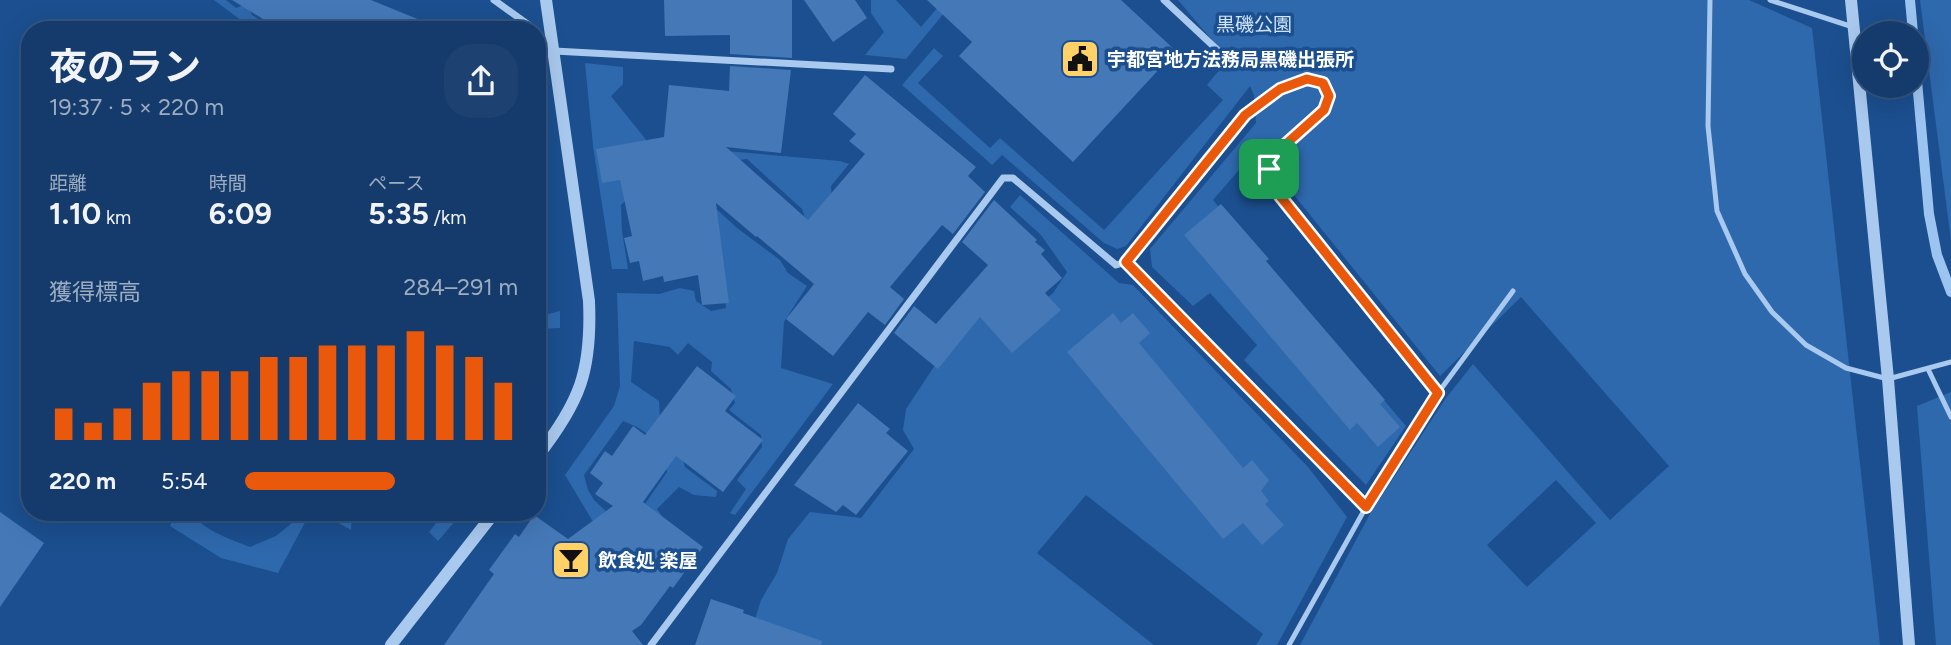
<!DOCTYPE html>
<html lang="ja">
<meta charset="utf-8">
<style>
:root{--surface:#143b6b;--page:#1d4271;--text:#f1f3f6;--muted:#9dadc1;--line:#33557e;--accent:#ea580c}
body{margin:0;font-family:Figtree,"Noto Sans JP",sans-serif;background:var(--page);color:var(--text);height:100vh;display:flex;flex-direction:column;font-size:26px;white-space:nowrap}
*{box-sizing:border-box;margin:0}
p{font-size:23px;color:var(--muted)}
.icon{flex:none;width:38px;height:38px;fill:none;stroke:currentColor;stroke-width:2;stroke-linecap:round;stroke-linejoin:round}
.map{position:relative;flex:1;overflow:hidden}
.sheet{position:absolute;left:21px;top:21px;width:525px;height:500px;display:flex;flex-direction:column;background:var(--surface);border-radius:28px;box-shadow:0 7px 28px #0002,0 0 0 2px var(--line)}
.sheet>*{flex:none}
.tools{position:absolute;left:1852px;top:21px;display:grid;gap:14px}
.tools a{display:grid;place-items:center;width:77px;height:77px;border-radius:50%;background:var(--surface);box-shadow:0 7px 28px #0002,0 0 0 2px var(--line);font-size:35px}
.pin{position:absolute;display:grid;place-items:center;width:60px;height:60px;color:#fff;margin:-30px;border-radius:14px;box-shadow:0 4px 10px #0006}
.round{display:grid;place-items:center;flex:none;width:74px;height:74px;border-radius:28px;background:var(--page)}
.head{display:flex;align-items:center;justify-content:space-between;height:119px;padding:0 28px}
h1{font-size:38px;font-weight:700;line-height:52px}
.metrics{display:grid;grid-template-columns:repeat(3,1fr);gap:10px;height:119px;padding:7px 28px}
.metrics div{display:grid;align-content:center}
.metrics b{font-size:30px;font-weight:700}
.metrics small{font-size:19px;font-weight:400}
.metrics p{font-size:19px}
.chart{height:196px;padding:14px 28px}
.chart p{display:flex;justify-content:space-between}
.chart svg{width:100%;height:126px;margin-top:7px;stroke:var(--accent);stroke-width:6}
ul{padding:0 28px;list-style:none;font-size:23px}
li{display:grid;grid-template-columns:112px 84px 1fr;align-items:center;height:52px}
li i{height:18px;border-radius:9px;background:var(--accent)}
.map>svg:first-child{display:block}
.green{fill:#2e69ad;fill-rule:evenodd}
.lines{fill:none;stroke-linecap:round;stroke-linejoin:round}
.stream{stroke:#9cc4f0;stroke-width:10}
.building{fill:#4478b7}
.service{stroke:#a9c9ee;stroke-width:5}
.minor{stroke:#a9c9ee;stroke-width:7}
.tertiary{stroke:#a9c9ee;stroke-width:12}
.route-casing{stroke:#fff;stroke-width:14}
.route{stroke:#ea580c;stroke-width:9}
.labels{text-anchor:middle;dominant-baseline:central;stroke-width:7;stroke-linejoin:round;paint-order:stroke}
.park-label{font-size:19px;fill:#cfe3fa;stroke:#1b4f8f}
.poi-label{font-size:19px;font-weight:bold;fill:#fff;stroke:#1b4f8f;text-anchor:start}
</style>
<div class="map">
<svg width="1951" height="645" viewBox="0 0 1951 645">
<rect width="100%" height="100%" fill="#1b4f8f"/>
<g class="green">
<path d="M214,0h12l10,8 5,-2 5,-6h10l-6,11 2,4 23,15h-21z"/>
<path d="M871,0h25l25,27 23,-27h11l-49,59 -41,-4 19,-23 -13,-19z"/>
<path d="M1178,0h571l63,28 68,617h-580l70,-131 76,-116 27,-34 137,156 59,-54 -148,-169 -81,79 -183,-227 -44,51 193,226 -40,59 -122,-125 13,-15 -47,-52 -17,13 -41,-39 -2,-18 106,-126 -2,-28 -4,-9 -124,160 -9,3 -13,-6 -102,-88 -10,10 -90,-80 32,-37 9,8 -25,27 72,65 10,-10 104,92 119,-130 -16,-15 21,-26zM1556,480l40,43 -69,64 -40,-42z"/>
<path d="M1920,0h31v241z"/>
<path d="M585,63l38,4v17l-12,12c16,21 33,39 47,61l56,-7 126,11 9,3 -18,22 1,17 29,56 -56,-41 -3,-9 -55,-50 -14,2 -23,42 27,25 43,32 8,13 19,13 -23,36 -3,46 52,16 -98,131 -5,-2 16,-24 -9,-9 25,-33 -1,-12 -32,-25 6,-7 -4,-14 -20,-18 1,-9 -24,-19 -10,12 -8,-8 -36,-6 -3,41 28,19 1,18 22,37 3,11 32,24 -1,6 -22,-2 -15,-8 -22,22 5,7 -20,28 -10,-21 35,-51 -6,-29 -24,-16 -14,-6 -39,54 4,15 6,10 14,13 14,57 -57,-95 49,-69 6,-20 -3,-93 42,1 21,-6 14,3 2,10 15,10 15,-3 -5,-58 -89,-55 -11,10 1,26 6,38h-16l-19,-123z"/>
<path d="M1020,195l99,88 14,2 175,182 39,50 -70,128h-21l7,-11 -177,-139 -49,58 117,92h-407l14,-45 16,-27 11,-34 22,-27 51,6 53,-69 -11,-19 3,-21 43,-65 44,-39 34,9 26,-21 14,-21 -26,-37 -31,-28z"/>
<path d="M560,311v17l-23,1v-12z"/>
<path d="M1951,392v253h-15l-19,-239z"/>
<path d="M175,513h18c8,17 40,27 57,34l26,-11 28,-23h6l-32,60 -57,-15 -51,-32z"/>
<path d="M321,513h31l-1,17z"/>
<path d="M444,513h18l-24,28 -9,-9z"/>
</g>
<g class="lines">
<g class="stream">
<path d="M1910,0l3,33"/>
<path d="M1916,70l13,144 8,41 14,37"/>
</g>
</g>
<g class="building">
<path d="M232,0h139l71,29 -161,1z"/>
<path d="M664,0h128v58l-62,-4v-19l-65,1z"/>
<path d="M804,0h51l12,18 -34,24z"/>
<path d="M927,0h194l55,51 -103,111 -114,-106 13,-14z"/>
<path d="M730,66l61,4 -10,83 -55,-6 82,73 57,-66 -16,-13 7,-7 -23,-20 32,-39 111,92 -8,9 17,16 -32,42 -11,-9 -52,62 14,12 -19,26 -17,-13 -35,44 -47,-37 28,-35 -57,-48 -1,1 -40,-34 13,100 -27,2 -4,-30 -34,7 -1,-6 -20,5 -4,-20 -9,2 -6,-25 8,-2 -12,-56 -18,3 -6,-34 68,-12 5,-52 60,6z"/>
<path d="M994,200l43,40 -2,2 10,8 -4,4 21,24 -17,15 16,17 -49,43 -32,-36 -42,52 -44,-36 20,-27 22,18 52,-59 -26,-23z"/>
<path d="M1221,204l48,55 -3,2 119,139 -5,4 20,23 -22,20 -21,-24 -7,7 -166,-195z"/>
<path d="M1113,313l8,10 12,-10 17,20 -11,10 104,125 9,-8 17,20 -8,11 8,10 -4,3 19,21 -22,20 -19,-22 -20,16 -156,-187z"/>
<path d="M697,366l39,30 -11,15 38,29 -40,52 -47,-36 -33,46 60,45 -30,41 -3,-2 -29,39 -9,6 11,14h-199l50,-71 -5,-4 26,-36 4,3 15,-22 34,24 45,-33 -18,-12 8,-11 -13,-10 15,-22 7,5 21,-30 12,9z"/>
<path d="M858,403l32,26 -4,4 22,18 -52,64 -13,-10 -7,7 -42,-27z"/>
<path d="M0,512l44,31 -44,64z"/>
<path d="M711,599l33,11 -1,3 79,28 -1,4h-126z"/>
</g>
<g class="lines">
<g class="service">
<path d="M1710,0l-2,126 9,85 28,63 27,38 34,33 40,23 42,11 63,-17"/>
<path d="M1770,0l83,27"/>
<path d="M1928,369l23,48"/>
<path d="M1438,393l-158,-197 -7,-13 -4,-14 8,-17 47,-42 5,-14 -6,-13 -16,-4 -27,10 -35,26 -119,147 240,245 72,-114 75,-102"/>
<path d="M1289,645l77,-138"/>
</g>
<g class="minor">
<path d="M494,0l42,30"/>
<path d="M1164,0l61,57"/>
<path d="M554,51l337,18"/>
<path d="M651,645l352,-467h10l103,87 10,-3"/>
</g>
<g class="tertiary">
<path d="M1851,0l37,379 21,266"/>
<path d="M537,457c43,-55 55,-86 52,-156l-43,-301"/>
<path d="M391,645l103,-132"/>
</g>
</g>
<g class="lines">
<defs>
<path id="route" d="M1307,79l16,4 6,13 -5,14 -47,42 -8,17 4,14 7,13 158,197 -72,114 -240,-245 119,-147 35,-26z"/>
</defs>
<use href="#route" class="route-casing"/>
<use href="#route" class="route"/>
</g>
<defs>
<symbol id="civic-square" viewBox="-11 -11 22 22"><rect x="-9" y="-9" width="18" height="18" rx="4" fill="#ffd166" stroke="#1b4f8f"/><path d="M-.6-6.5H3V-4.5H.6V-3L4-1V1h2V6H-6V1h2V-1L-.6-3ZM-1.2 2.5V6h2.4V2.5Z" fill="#111"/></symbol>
<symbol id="bar-square" viewBox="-11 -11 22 22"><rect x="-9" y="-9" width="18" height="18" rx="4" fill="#ffd166" stroke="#1b4f8f"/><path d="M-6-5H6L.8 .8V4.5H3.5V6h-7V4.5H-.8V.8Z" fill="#111"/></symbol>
</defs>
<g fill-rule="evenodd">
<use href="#civic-square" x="1058" y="37" width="44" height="44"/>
<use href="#bar-square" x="549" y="538" width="44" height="44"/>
</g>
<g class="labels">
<g class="park-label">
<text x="1254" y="24">黒磯公園</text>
</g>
<g class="poi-label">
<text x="1107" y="59">宇都宮地方法務局黒磯出張所</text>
<text x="598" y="560">飲食処 楽屋</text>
</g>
</g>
</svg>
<div class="tools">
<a><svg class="icon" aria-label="locate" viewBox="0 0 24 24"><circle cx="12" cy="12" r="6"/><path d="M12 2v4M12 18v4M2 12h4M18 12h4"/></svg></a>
</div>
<div class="pin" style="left:1269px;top:169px;background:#1e9e55"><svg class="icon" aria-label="arrive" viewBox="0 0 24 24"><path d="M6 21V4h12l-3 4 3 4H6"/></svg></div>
<section class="sheet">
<div class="head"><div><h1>夜のラン</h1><p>19:37 · 5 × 220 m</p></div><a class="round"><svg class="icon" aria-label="share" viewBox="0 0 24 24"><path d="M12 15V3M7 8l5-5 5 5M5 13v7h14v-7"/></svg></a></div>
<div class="metrics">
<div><p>距離</p><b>1.10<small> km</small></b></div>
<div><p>時間</p><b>6:09</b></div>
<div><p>ペース</p><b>5:35<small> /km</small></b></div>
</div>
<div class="chart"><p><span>獲得標高</span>284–291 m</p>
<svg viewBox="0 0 160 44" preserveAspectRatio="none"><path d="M5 44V33M15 44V38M25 44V33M35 44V24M45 44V20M55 44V20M65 44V20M75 44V15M85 44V15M95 44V11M105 44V11M115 44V11M125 44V6M135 44V11M145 44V15M155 44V24"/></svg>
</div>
<ul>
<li><b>220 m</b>5:54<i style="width:55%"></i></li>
</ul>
</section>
</div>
